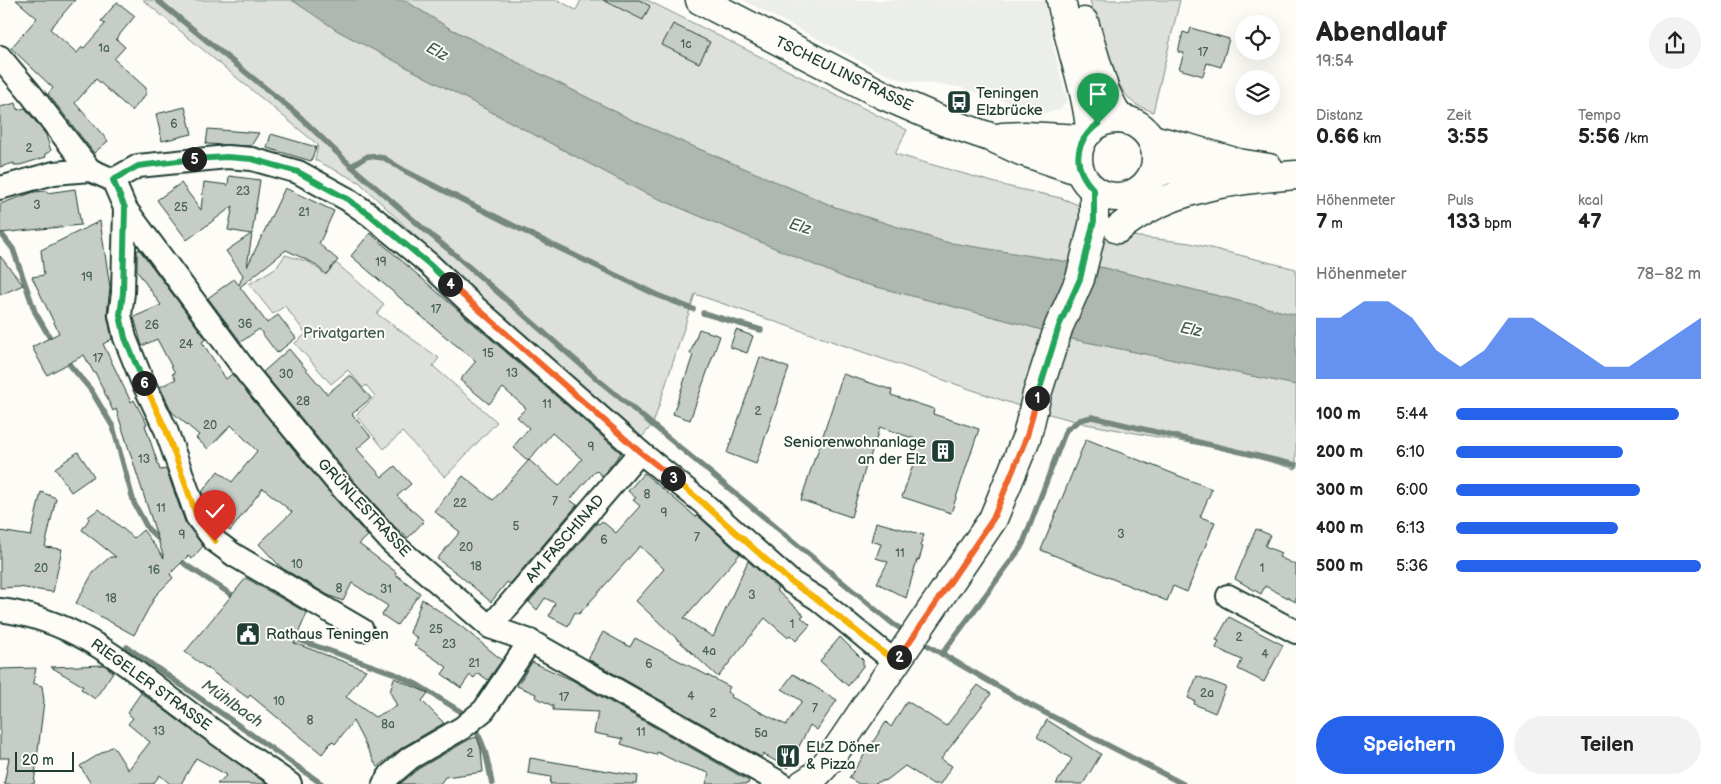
<!DOCTYPE html>
<html lang="de">
<meta charset="utf-8">
<style>
:root{--surface:#fff;--page:#f2f2f2;--text:#222;--muted:#767676;--accent:#2563eb}
body{margin:0;font-family:"Balsamiq Sans",sans-serif;background:var(--page);color:var(--text);height:100vh;display:flex;flex-direction:column;font-size:19px;white-space:nowrap}
*{box-sizing:border-box;margin:0}
p{font-size:16px;color:var(--muted)}
.icon{flex:none;width:28px;height:28px;fill:none;stroke:currentColor;stroke-width:2;stroke-linecap:round;stroke-linejoin:round}
.map{position:relative;flex:1;overflow:hidden}
.panel{display:flex;flex-direction:column;background:var(--surface);width:425px}
.panel>*{flex:none}
.tools{position:absolute;left:1235px;top:15px;display:grid;gap:10px}
.tools a{display:grid;place-items:center;width:45px;height:45px;border-radius:50%;background:var(--surface);box-shadow:0 5px 20px #0002;font-size:25px}
.scale{position:absolute;left:15px;bottom:12px;width:59px;box-sizing:border-box;padding-left:5px;border:2px solid #1f3d34;border-top:0;font-size:14px;line-height:18px;white-space:nowrap;color:#1f3d34;-webkit-text-stroke:4px #fdfcf7;paint-order:stroke}
.pin{position:absolute;display:grid;place-items:center;width:42px;height:42px;color:#fff;margin:-51px -21px;border-radius:50% 50% 50% 0;rotate:-45deg;box-shadow:0 0 5px #0007}
.pin .icon{rotate:45deg}
.km{position:absolute;width:25px;height:25px;margin:-12px;border-radius:50%;background:#222;color:#fff;font-size:14px;line-height:25px;text-align:center}
.round{display:grid;place-items:center;flex:none;width:52px;height:52px;border-radius:26px;background:var(--page)}
.overview{display:flex;align-items:center;justify-content:space-between;height:85px;padding:0 20px}
h1{font-size:28px;font-weight:700;line-height:38px}
.stats{display:grid;grid-template-columns:repeat(3,1fr);gap:8px;height:85px;padding:5px 20px}
.stats div{display:grid;align-content:center}
.stats b{font-size:21px;font-weight:700}
.stats small{font-size:14px;font-weight:400}
.stats p{font-size:14px}
.chart{height:140px;padding:10px 20px}
.chart p{display:flex;justify-content:space-between}
.chart svg{width:100%;height:90px;margin-top:5px;fill:var(--accent);opacity:.7}
.cta{display:flex;gap:10px;margin-top:auto;padding:10px 20px}
.cta a{flex:1;height:58px;border-radius:30px;background:var(--accent);color:#fff;font-size:20px;font-weight:700;line-height:58px;text-align:center}
.cta a+a{background:var(--page);color:var(--text)}
ul{padding:0 20px;list-style:none;font-size:16px}
li{display:grid;grid-template-columns:80px 60px 1fr;align-items:center;height:38px}
li i{height:12px;border-radius:6px;background:var(--accent)}
main{display:flex;flex:1;min-height:0}
.map>svg:first-child{display:block}
.built{fill:#eceee9}
.green{fill:#dde0db;stroke:#7e8e88}
.water{fill:#aeb8b1;stroke:#75877f}
.lines{fill:none;stroke-linecap:round;stroke-linejoin:round}
.stream{stroke:#75877f;stroke-width:5.5}
.building{fill:#c6cdc7;stroke:#1f3d34}
.street-casing{stroke:#1f3d34;stroke-width:26}
.secondary-casing{stroke:#1f3d34;stroke-width:31}
.street{stroke:#fdfcf7;stroke-width:22}
.secondary{stroke:#fdfcf7;stroke-width:28}
.split-1-casing{stroke:#fff;stroke-width:10}
.split-2-casing{stroke:#fff;stroke-width:10}
.split-3-casing{stroke:#fff;stroke-width:10}
.split-4-casing{stroke:#fff;stroke-width:10}
.split-5-casing{stroke:#fff;stroke-width:10}
.split-6-casing{stroke:#fff;stroke-width:10}
.split-7-casing{stroke:#fff;stroke-width:10}
.split-1{stroke:#22a559;stroke-width:6}
.split-2{stroke:#f0652b;stroke-width:6}
.split-3{stroke:#f5b400;stroke-width:6}
.split-4{stroke:#f0652b;stroke-width:6}
.split-5{stroke:#22a559;stroke-width:6}
.split-6{stroke:#22a559;stroke-width:6}
.split-7{stroke:#f5b400;stroke-width:6}
.labels{text-anchor:middle;dominant-baseline:central;stroke-width:4;stroke-linejoin:round;paint-order:stroke}
.number-label{font-size:12px;fill:#496159}
.street-label{font-size:15px;fill:#1f3d34;stroke:#fdfcf7}
.poi-label{font-size:15px;fill:#1f3d34;stroke:#fdfcf7;text-anchor:start}
.park-label{font-size:15px;fill:#455e55;stroke:#fdfcf7}
.water-label{font-size:16px;font-style:italic;fill:#435c53;stroke:#fdfcf7}
</style>
<main>
<div class="map">
<svg width="1296" height="784" viewBox="0 0 1296 784">
<rect width="100%" height="100%" fill="#fdfcf7"/>
<filter id="ink" filterUnits="userSpaceOnUse"><feTurbulence type="fractalNoise" baseFrequency=".02" numOctaves="2"/><feDisplacementMap in="SourceGraphic" scale="10" xChannelSelector="R" yChannelSelector="G"/><feConvolveMatrix kernelMatrix="1 2 1 2 8 2 1 2 1" color-interpolation-filters="sRGB"/></filter>
<g filter="url(#ink)">
<path class="built" d="M743,0h302l11,59 11,40 -7,11 -16,3 -85,-26 -53,-6 -21,-7z"/>
<g class="green">
<path d="M143,0h149l46,31 305,161 207,88 171,44 51,15 224,46v84l-68,-19 -142,-26 -70,-19 -321,-111 -42,130 -11,13 -190,-166 -93,-89 -44,-22 3,-15z"/>
<path d="M404,0h154l18,10 5,-10h66l260,130 -12,24 115,33 51,11 20,8 42,29 67,8 106,26v46l-191,-47 -160,-26 -110,-35 -199,-85 -187,-94z"/>
<path d="M1090,0h90l-27,112c-6,-3 -13,-5 -18,-8 -23,-17 -37,-76 -45,-104z"/>
<path d="M285,255l24,7 17,13 10,-12 48,41 -7,10 62,44 -6,8 64,56 -52,55 -43,-45 -18,17 -28,-34 19,-19 -9,-11 -3,3 -15,-18 -17,14 -36,-41 11,-9 -21,-28 -12,8 -24,-30 28,-17z"/>
</g>
<path class="water" d="M292,0h112l45,28 187,94 199,85 110,35 160,26 191,47v70l-224,-46 -51,-15 -171,-44 -207,-88 -305,-161z"/>
<g class="lines">
<g class="stream">
<path d="M157,0l140,114 54,52 74,64 28,23 143,125 297,246 13,8"/>
<path d="M351,166l17,-10 16,2 21,13 129,65 123,59 36,14"/>
<path d="M0,232l13,17 22,63 18,31"/>
<path d="M703,313l58,17"/>
<path d="M64,358l27,32 22,37 21,76 14,26 15,14"/>
<path d="M178,558l8,7 46,30"/>
<path d="M293,638l100,35 25,12 45,28 4,5"/>
<path d="M919,640l23,14 80,-108 44,-116 14,-10 12,-3 204,48"/>
<path d="M127,647l195,137"/>
<path d="M942,654l88,51 153,79"/>
<path d="M472,725c13,17 16,38 20,59"/>
</g>
</g>
<g class="building">
<path d="M16,0h59l-25,29 27,24 5,-6 2,1 21,-24 -4,-3 16,-19 18,14 -19,23 9,8 -11,12 32,29v6l-14,17 -36,-32 -21,24 33,38 -14,12 -46,-59 5,-6 -42,-40 26,-30z"/>
<path d="M603,0h36l11,6 -7,14z"/>
<path d="M673,24l37,18 -11,21 -37,-18z"/>
<path d="M1191,28l38,11 -8,28 -14,-4 -4,13 -24,-7 5,-16 -6,-1 5,-20 6,2z"/>
<path d="M16,103l2,7 7,-2 21,27 5,16 -6,3 1,3 -26,8h-6v-2l-14,4v-60z"/>
<path d="M185,107l7,27 -30,7 -6,-27z"/>
<path d="M208,129l51,4 -8,13 -45,-2z"/>
<path d="M271,134l45,13 -5,14 -44,-13z"/>
<path d="M229,176l31,4 -13,87 38,-79 49,23 -15,33 19,16 -12,14 -13,-11 -27,-13 -46,37 27,36 11,-8 18,23 -19,15 -18,-24 -18,13 -33,-44 26,-19 5,6 4,-10 -17,-24 25,-17 -23,-4 5,-24 -46,34 -30,-40 24,-17 20,27 3,-28 24,3z"/>
<path d="M75,189l6,36 -81,8v-29l34,-12 13,-1v2z"/>
<path d="M100,221l10,66 -3,27 5,25 -9,5 28,58 3,-2 13,24 -2,1 15,45 6,-1 19,53 18,24 -11,13 -4,-3 -18,18 3,4 -17,17 -22,40 -58,-32 18,-32 16,-14h6l-34,-27 7,-11 -1,-2 11,-8 35,29 9,-8 21,28 -48,-149 -3,2 -18,-39 -1,1 -10,-18 -37,20 -15,-28 27,-14 -27,-56 12,-2 -3,-25z"/>
<path d="M370,233l251,220 -19,23 -6,-6 -14,16 -12,14 7,5 -67,79 -3,-2 -16,20 -33,-28 -21,-15 23,-27 -26,-21 29,-35 30,24 36,-40 30,26 23,-27 -30,-26 -24,28 -15,-14 16,-19 -12,-11 9,-9 -23,-20 -14,16 -29,-24 16,-19 -29,-23 -96,-82z"/>
<path d="M139,249l67,90 -4,3 24,37 6,-5 95,116 41,46 -9,8 37,28 -1,2 25,19 -23,32 -15,-10 6,-9 -36,-23 -9,18 -15,-6 -46,-27 -8,-8 -15,-16 33,-32 -29,-24 -33,43 -15,-12 -6,-8 -7,-19 16,-21 14,11 25,-31 -26,-26 -23,24 -12,-11 3,-3 -27,-23 -12,-25 16,-8 -4,-5 3,-1 -18,-34 -15,7 -8,-29 27,-12 -24,-34v-20z"/>
<path d="M0,256l23,29 -23,10z"/>
<path d="M699,329l21,7 -30,84 -17,-6 20,-59 -3,-1z"/>
<path d="M736,330l17,6 -6,17 -17,-6z"/>
<path d="M289,349l38,45 23,-19 21,23 -19,16 19,23 -14,12 25,28 13,-11 16,18 -14,12 27,25 -16,17 -13,-11 -48,-54 -84,-101z"/>
<path d="M760,357l29,11 -33,96 -29,-11z"/>
<path d="M843,374l49,16 -1,5 43,14 -1,5 46,15 -28,84 -49,-16 19,-56 -41,-14 -11,33 -1,-1 -17,58 -50,-17 14,-43h1z"/>
<path d="M1086,439l126,50 -12,28 15,5 -28,70 -14,-6 -6,15 -126,-51z"/>
<path d="M78,452l16,24 -23,16 -16,-24z"/>
<path d="M644,473l52,44 1,-2 43,39 -56,64 29,19 35,-76 30,27 -2,2 28,25 -3,2 9,8 -14,16 -6,-6 -3,2 -22,-19 -47,59 -82,-76 28,-32 -24,-23 -61,68 -4,-2 -7,14 -19,-10 6,-13 -10,-5 -8,12 -8,-8 68,-79 2,1 3,-3 14,12 24,-27 -7,-6 3,-2 -8,-7z"/>
<path d="M41,492l15,6 -11,49 17,2 -9,43 -35,-5 -18,1v-57l31,5z"/>
<path d="M876,522l48,13 -4,11 3,1 -4,13h-2l-11,38 -29,-15 11,-21 -12,-4 5,-14 -10,-3z"/>
<path d="M1256,529l14,6 -5,11 16,7 -2,4 17,8v37l-31,-16 -4,8 -26,-15z"/>
<path d="M246,578l61,35 -13,30 72,27 -20,27 29,20 22,-11 -7,-14 4,-14 34,15 -6,8 22,22 -41,24 -26,20 -24,-46 -18,23 -3,-3 -10,13 -72,-59 -2,3 -63,-46z"/>
<path d="M422,599l40,28 40,33 -14,20 -10,-7 -4,5 -4,-3 -9,13 -19,-14 5,-7 -33,-22 4,-7 -8,-5z"/>
<path d="M1229,617l54,28 -19,37 -26,-13 4,-9 -26,-12 3,-7 -3,-1z"/>
<path d="M603,632l27,15 5,-9 95,49 -3,5 5,3 -1,2 55,28 16,-24 -20,-12 11,-15 44,26 -20,30 -7,-5 -22,43 -25,-14 -2,3 -173,-98z"/>
<path d="M840,637l23,23v6l-15,20 -28,-25z"/>
<path d="M532,662l40,18 177,101 -1,3h-42l3,-11 -30,-10 -22,-11 -1,3 -35,-11 2,-5 -29,-6 4,-21 -45,-2v-4l-18,-9 1,-3 -19,-8z"/>
<path d="M104,665l9,7 -18,27 -14,-10 2,-3 -32,-19z"/>
<path d="M36,668l-3,15 9,3 2,15 -10,83h-30l5,-26h-9v-89z"/>
<path d="M1197,676l29,11 -11,26 -21,-9 1,-3 -7,-3z"/>
<path d="M978,685l13,9 -50,65 11,7 -12,18h-7l-28,-18 -18,14 -9,2 -2,2h-17l-10,-6 37,-56 5,5 16,-26 39,25z"/>
<path d="M141,693l65,48 61,43h-50l10,-9 -31,-17 -15,26h-11l-10,-9 -7,9h-62l-11,-18 33,-20 15,24 22,-28 -22,-18 5,-6 -6,-5z"/>
<path d="M1047,720l54,34 -18,30h-27l16,-25 -35,-22z"/>
<path d="M477,737l4,12 2,23 -38,5 -5,7h-40l18,-15 52,-30z"/>
<path d="M530,758l108,18 -1,8h-87l1,-7 -23,-4z"/>
</g>
<g class="lines">
<defs>
<g id="street">
<path d="M0,57l30,36 60,77"/>
<path d="M113,180l12,28 123,166 89,108 55,61 98,84 40,14 252,143"/>
<path d="M0,188l54,-15 36,-3 23,10 25,-14 89,-9 25,2 46,13 49,27 23,16 59,49 39,37 172,151 63,51 88,79 27,17 77,63"/>
<path d="M125,208l-2,85 -3,22 5,23 16,40 25,52 31,87 18,24 19,14 128,75"/>
<path d="M1228,596l68,36"/>
<path d="M0,610c85,11 137,65 203,113 28,21 58,41 87,61"/>
<path d="M490,627l150,-175"/>
<path d="M384,784l6,-9 20,-17 52,-30 22,-18 46,-69"/>
</g>
<g id="secondary">
<path d="M700,0l183,95 60,26 50,17 28,13 59,20"/>
<path d="M1061,0c5,23 10,46 17,69 5,20 11,40 12,62"/>
<path d="M1084,22l21,69 14,28"/>
<circle cx="1117" cy="158" r="39"/>
<path d="M1002,137l23,-1 58,3"/>
<path d="M1152,139l36,9 50,15 31,5"/>
<path d="M1153,175l12,-5 60,-6"/>
<path d="M1118,229c51,-42 114,-49 178,-54"/>
<path d="M803,784c16,-9 26,-23 36,-38l154,-227 34,-83 10,-42 22,-68 21,-47 14,-58v-31"/>
</g>
</defs>
<use href="#street" class="street-casing"/>
<use href="#secondary" class="secondary-casing"/>
<use href="#street" class="street"/>
<use href="#secondary" class="secondary"/>
</g>
</g>
<g class="lines" filter="url(#ink)">
<defs>
<path id="split-1" d="M1037,398l22,-72 21,-47 14,-58v-31c-22,-22 -21,-47 4,-66"/>
<path id="split-2" d="M899,657l94,-138 34,-83 10,-38"/>
<path id="split-3" d="M673,478l30,25 88,79 27,18 77,62 4,-5"/>
<path id="split-4" d="M450,284l190,168 33,26"/>
<path id="split-5" d="M194,159l33,-2 25,2 46,13 49,27 23,16 59,49 21,20"/>
<path id="split-6" d="M144,383l-19,-45 -5,-23 3,-22 2,-85 -12,-28 25,-14 56,-7"/>
<path id="split-7" d="M144,383l22,47 31,87 18,24"/>
</defs>
<use href="#split-1" class="split-1-casing"/>
<use href="#split-2" class="split-2-casing"/>
<use href="#split-3" class="split-3-casing"/>
<use href="#split-4" class="split-4-casing"/>
<use href="#split-5" class="split-5-casing"/>
<use href="#split-6" class="split-6-casing"/>
<use href="#split-7" class="split-7-casing"/>
<use href="#split-1" class="split-1"/>
<use href="#split-2" class="split-2"/>
<use href="#split-3" class="split-3"/>
<use href="#split-4" class="split-4"/>
<use href="#split-5" class="split-5"/>
<use href="#split-6" class="split-6"/>
<use href="#split-7" class="split-7"/>
</g>
<defs>
<symbol id="bus-square" viewBox="-11 -11 22 22"><rect x="-9" y="-9" width="18" height="18" rx="4" fill="#1f3d34" stroke="#fdfcf7"/><path d="M-5-6H5V4H4V6H2V4H-2V6H-4V4H-5ZM-3.5-4V0h7V-4ZM-3.5 1.2v1.5H-2V1.2ZM2 1.2v1.5H3.5V1.2Z" fill="#fff"/></symbol>
<symbol id="building-square" viewBox="-11 -11 22 22"><rect x="-9" y="-9" width="18" height="18" rx="4" fill="#1f3d34" stroke="#fdfcf7"/><path d="M-4-6H4V6H1V3H-1V6H-4ZM-2.5-4.3h1.7v1.8h-1.7ZM.8-4.3h1.7v1.8H.8ZM-2.5-1h1.7V.8h-1.7ZM.8-1h1.7V.8H.8Z" fill="#fff"/></symbol>
<symbol id="civic-square" viewBox="-11 -11 22 22"><rect x="-9" y="-9" width="18" height="18" rx="4" fill="#1f3d34" stroke="#fdfcf7"/><path d="M-.6-6.5H3V-4.5H.6V-3L4-1V1h2V6H-6V1h2V-1L-.6-3ZM-1.2 2.5V6h2.4V2.5Z" fill="#fff"/></symbol>
<symbol id="restaurant-square" viewBox="-11 -11 22 22"><rect x="-9" y="-9" width="18" height="18" rx="4" fill="#1f3d34" stroke="#fdfcf7"/><path d="M-5-6h1v4h1v-4h1v4h1v-4h1v5L-1.5 .5V6h-2V.5L-5-1ZM5-6V6H3V1.5H1.5Q1.5-4 5-6Z" fill="#fff"/></symbol>
</defs>
<g fill-rule="evenodd">
<use href="#bus-square" x="945" y="88" width="28" height="28"/>
<use href="#building-square" x="929" y="437" width="28" height="28"/>
<use href="#civic-square" x="234" y="620" width="28" height="28"/>
<use href="#restaurant-square" x="774" y="742" width="28" height="28"/>
</g>
<g class="labels">
<g class="number-label">
<text x="686" y="44">1c</text>
<text x="104" y="48">1a</text>
<text x="1203" y="52">17</text>
<text x="174" y="124">6</text>
<text x="29" y="148">2</text>
<text x="243" y="191">23</text>
<text x="37" y="205">3</text>
<text x="181" y="207">25</text>
<text x="304" y="212">21</text>
<text x="381" y="262">19</text>
<text x="87" y="277">19</text>
<text x="436" y="309">17</text>
<text x="245" y="324">36</text>
<text x="152" y="325">26</text>
<text x="186" y="344">24</text>
<text x="488" y="353">15</text>
<text x="98" y="358">17</text>
<text x="512" y="373">13</text>
<text x="286" y="374">30</text>
<text x="303" y="401">28</text>
<text x="547" y="404">11</text>
<text x="758" y="411">2</text>
<text x="210" y="425">20</text>
<text x="591" y="447">9</text>
<text x="144" y="459">13</text>
<text x="647" y="494">8</text>
<text x="555" y="501">7</text>
<text x="460" y="503">22</text>
<text x="161" y="508">11</text>
<text x="664" y="513">9</text>
<text x="516" y="526">5</text>
<text x="1121" y="534">3</text>
<text x="182" y="535">9</text>
<text x="697" y="537">7</text>
<text x="604" y="540">6</text>
<text x="466" y="547">20</text>
<text x="900" y="553">11</text>
<text x="297" y="564">10</text>
<text x="476" y="566">18</text>
<text x="41" y="568">20</text>
<text x="1262" y="568">1</text>
<text x="154" y="570">16</text>
<text x="339" y="588">8</text>
<text x="386" y="589">31</text>
<text x="752" y="595">3</text>
<text x="111" y="598">18</text>
<text x="792" y="624">1</text>
<text x="436" y="629">25</text>
<text x="1239" y="637">2</text>
<text x="449" y="644">23</text>
<text x="709" y="651">4a</text>
<text x="1265" y="654">4</text>
<text x="474" y="663">21</text>
<text x="649" y="664">6</text>
<text x="1207" y="693">2a</text>
<text x="691" y="696">4</text>
<text x="564" y="697">17</text>
<text x="279" y="701">10</text>
<text x="815" y="708">7</text>
<text x="713" y="713">2</text>
<text x="310" y="720">8</text>
<text x="388" y="724">8a</text>
<text x="159" y="731">13</text>
<text x="641" y="732">11</text>
<text x="761" y="733">5a</text>
<text x="470" y="753">2</text>
</g>
<g class="street-label">
<text transform="translate(844 74) rotate(26)">TSCHEULINSTRASSE</text>
<text transform="translate(364 508) rotate(47)">GRÜNLESTRASSE</text>
<text transform="translate(565 539) rotate(-49)">AM FASCHINAD</text>
<text transform="translate(151 685) rotate(36)">RIEGELER STRASSE</text>
</g>
<g class="poi-label">
<text x="976" y="93">Teningen<tspan x="976" dy="17">Elzbrücke</tspan></text>
<text x="926" y="442" text-anchor="end">Seniorenwohnanlage<tspan x="926" dy="17">an der Elz</tspan></text>
<text x="266" y="634">Rathaus Teningen</text>
<text x="806" y="747">ELZ Döner<tspan x="806" dy="17">&amp; Pizza</tspan></text>
</g>
<g class="park-label">
<text x="344" y="333">Privatgarten</text>
</g>
<g class="water-label">
<text transform="translate(437 52) rotate(29)">Elz</text>
<text transform="translate(800 227) rotate(17)">Elz</text>
<text transform="translate(1191 330) rotate(12)">Elz</text>
<text transform="translate(232 704) rotate(35)">Mühlbach</text>
</g>
</g>
</svg>
<div class="tools">
<a><svg class="icon" aria-label="locate" viewBox="0 0 24 24"><circle cx="12" cy="12" r="6"/><path d="M12 2v4M12 18v4M2 12h4M18 12h4"/></svg></a>
<a><svg class="icon" aria-label="layers" viewBox="0 0 24 24"><path d="M12 4l9 5-9 5-9-5zM3 14l9 5 9-5"/></svg></a>
</div>
<div class="scale">20 m</div>
<div class="pin" style="left:1098px;top:124px;background:#1e9e55"><svg class="icon" aria-label="arrive" viewBox="0 0 24 24"><path d="M6 21V4h12l-3 4 3 4H6"/></svg></div>
<div class="pin" style="left:215px;top:541px;background:#d93025"><svg class="icon" aria-label="check" viewBox="0 0 24 24"><path d="M5 12l5 5 9-10"/></svg></div>
<b class="km" style="left:1037px;top:398px">1</b>
<b class="km" style="left:899px;top:657px">2</b>
<b class="km" style="left:673px;top:478px">3</b>
<b class="km" style="left:450px;top:284px">4</b>
<b class="km" style="left:194px;top:159px">5</b>
<b class="km" style="left:144px;top:383px">6</b>
</div>
<section class="panel">
<div class="overview"><div><h1>Abendlauf</h1><p>19:54</p></div><a class="round"><svg class="icon" aria-label="share" viewBox="0 0 24 24"><path d="M12 15V3M7 8l5-5 5 5M5 13v7h14v-7"/></svg></a></div>
<div class="stats">
<div><p>Distanz</p><b>0.66<small> km</small></b></div>
<div><p>Zeit</p><b>3:55</b></div>
<div><p>Tempo</p><b>5:56<small> /km</small></b></div>
</div>
<div class="stats">
<div><p>Höhenmeter</p><b>7<small> m</small></b></div>
<div><p>Puls</p><b>133<small> bpm</small></b></div>
<div><p>kcal</p><b>47</b></div>
</div>
<div class="chart"><p><span>Höhenmeter</span>78–82 m</p>
<svg viewBox="0 0 160 44" preserveAspectRatio="none"><path d="M0 44V14L10 14L20 6L30 6L40 14L50 30L60 38L70 30L80 14L90 14L100 22L110 30L120 38L130 38L140 30L150 22L160 14V44z"/></svg>
</div>
<ul>
<li><b>100 m</b>5:44<i style="width:91%"></i></li>
<li><b>200 m</b>6:10<i style="width:68%"></i></li>
<li><b>300 m</b>6:00<i style="width:75%"></i></li>
<li><b>400 m</b>6:13<i style="width:66%"></i></li>
<li><b>500 m</b>5:36<i style="width:100%"></i></li>
</ul>
<div class="cta"><a>Speichern</a><a>Teilen</a></div>
</section>
</main>
